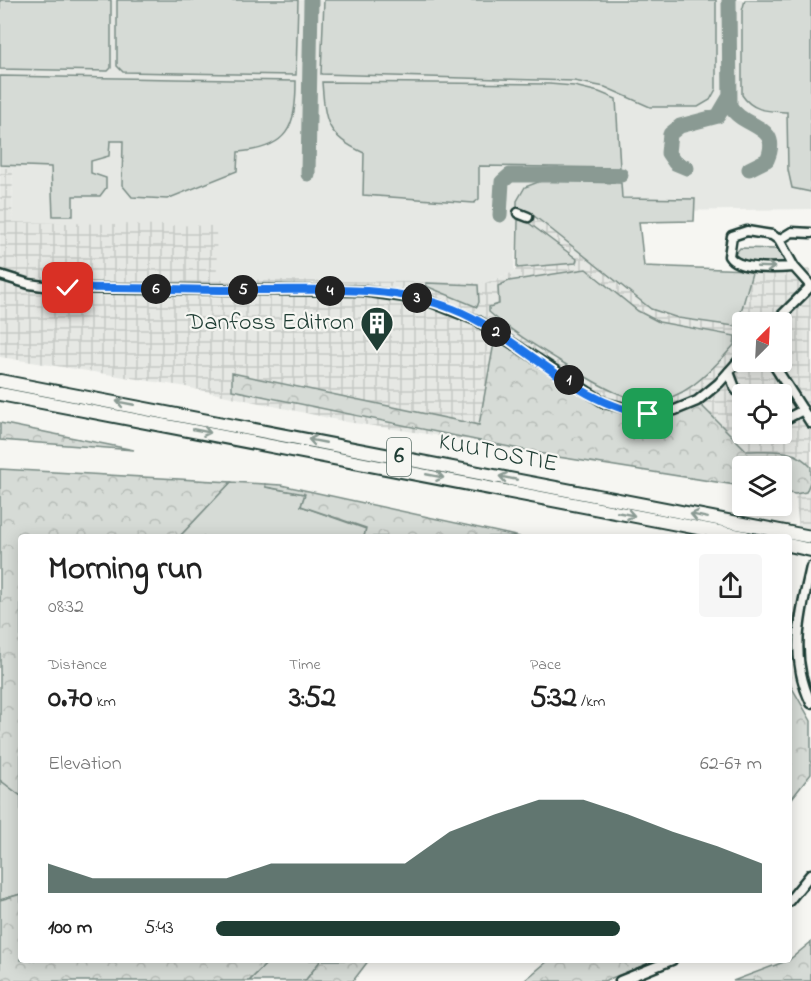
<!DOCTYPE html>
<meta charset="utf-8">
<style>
:root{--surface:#fff;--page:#f6f6f6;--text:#222;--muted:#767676;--accent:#1f3d34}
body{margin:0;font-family:"Indie Flower",sans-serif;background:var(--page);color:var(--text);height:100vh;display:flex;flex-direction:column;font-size:22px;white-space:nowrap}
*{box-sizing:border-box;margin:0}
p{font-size:20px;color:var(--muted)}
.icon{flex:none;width:33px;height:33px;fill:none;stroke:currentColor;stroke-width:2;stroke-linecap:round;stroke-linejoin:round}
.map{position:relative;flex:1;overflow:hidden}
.drawer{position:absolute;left:18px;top:534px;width:774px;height:429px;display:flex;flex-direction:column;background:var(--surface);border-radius:6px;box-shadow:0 3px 15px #0003}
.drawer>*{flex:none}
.needle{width:39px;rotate:24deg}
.controls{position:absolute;left:732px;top:312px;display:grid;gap:12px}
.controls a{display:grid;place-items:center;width:60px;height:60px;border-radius:6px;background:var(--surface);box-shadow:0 3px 15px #0003;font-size:30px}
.pin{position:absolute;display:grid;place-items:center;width:51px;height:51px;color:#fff;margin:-26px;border-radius:12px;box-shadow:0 3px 9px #0006}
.km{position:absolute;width:30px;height:30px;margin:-15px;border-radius:50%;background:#222;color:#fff;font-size:16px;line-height:30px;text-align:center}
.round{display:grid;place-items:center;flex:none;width:63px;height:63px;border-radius:6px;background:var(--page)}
.summary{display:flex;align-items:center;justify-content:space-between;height:102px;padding:0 30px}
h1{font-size:33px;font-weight:700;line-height:45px}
.stats{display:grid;grid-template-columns:repeat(3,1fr);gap:9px;height:102px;padding:6px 30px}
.stats div{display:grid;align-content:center}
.stats b{font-size:30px;font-weight:700}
.stats small{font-size:16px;font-weight:400}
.stats p{font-size:16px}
.chart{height:168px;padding:12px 30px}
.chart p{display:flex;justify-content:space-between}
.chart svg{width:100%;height:108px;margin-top:6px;fill:var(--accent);opacity:.7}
ul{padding:0 30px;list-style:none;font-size:20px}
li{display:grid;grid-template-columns:96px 72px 1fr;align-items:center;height:45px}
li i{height:15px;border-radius:8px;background:var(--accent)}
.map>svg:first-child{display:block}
.built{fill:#e6e8e4}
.industrial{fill:url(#industrial-grid);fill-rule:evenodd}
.green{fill:#d6dbd6;stroke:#7a8c85;stroke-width:1.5}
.forest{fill:url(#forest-crowns);stroke:#7a8c85;stroke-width:1.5}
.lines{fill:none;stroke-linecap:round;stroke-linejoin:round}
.taxiway{stroke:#8a9a93;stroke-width:15}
.minor-casing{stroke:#1f3d34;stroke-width:13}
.highway-casing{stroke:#1f3d34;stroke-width:16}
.minor{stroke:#f6f6f2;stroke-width:8}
.highway{stroke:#f6f6f2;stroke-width:12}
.oneway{stroke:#8a9a93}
.route-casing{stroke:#fff;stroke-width:12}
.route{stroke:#1a73e8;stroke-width:8}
.labels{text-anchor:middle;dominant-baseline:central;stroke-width:4.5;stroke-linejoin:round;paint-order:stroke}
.shield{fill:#f6f6f2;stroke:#60746d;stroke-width:1.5}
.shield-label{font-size:22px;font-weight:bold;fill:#1f3d34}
.poi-label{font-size:24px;fill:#1f3d34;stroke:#f6f6f2;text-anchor:end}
.street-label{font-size:24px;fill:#1f3d34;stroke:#f6f6f2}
</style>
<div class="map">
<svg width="811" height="981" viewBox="0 0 811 981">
<defs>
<pattern id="industrial-grid" width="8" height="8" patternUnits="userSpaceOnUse" patternTransform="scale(1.5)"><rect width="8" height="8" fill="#e6e8e4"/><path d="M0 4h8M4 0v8" fill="none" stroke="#c5c8c4"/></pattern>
<pattern id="forest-crowns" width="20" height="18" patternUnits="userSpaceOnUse" patternTransform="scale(1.5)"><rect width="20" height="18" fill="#d6dbd6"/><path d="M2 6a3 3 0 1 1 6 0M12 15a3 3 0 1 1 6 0" fill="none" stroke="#b7bdb8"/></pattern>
</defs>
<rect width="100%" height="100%" fill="#f6f6f2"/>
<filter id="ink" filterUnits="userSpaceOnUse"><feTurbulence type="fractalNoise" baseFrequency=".0167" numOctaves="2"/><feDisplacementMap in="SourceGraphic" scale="12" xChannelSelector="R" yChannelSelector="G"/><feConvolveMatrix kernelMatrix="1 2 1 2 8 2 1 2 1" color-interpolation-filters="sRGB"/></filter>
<g filter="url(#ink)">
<path class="built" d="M0,0h811v209l-281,4 -7,15 -6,1 -3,43 -29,11 -434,-6 -39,-55 1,-54h-13z"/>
<g class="industrial">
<path d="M0,168h13l-1,54 204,4 1,53 268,4 29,-11 3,-4 59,-5 1,-4 -51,-38 4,-8 107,86 14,10 27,9 56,7 18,-52 59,-4v198l-6,-7 -16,-9h-42l-50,-50 -164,53 -52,-12 -134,-20 -166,-36 -181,-29zM742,322h40v40h-40zM742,394h40v40h-40z"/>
<path d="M811,480v49h-12l-4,-35 11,-2z"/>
</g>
<g class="green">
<path d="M0,0h111v68l-3,3 -108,-2z"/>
<path d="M117,0h181l-2,75 -173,-3 -6,-6z"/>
<path d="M324,0h392v89l-6,11 -12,7h-48l-45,-20 -31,-6 -253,-7z"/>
<path d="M745,0h66v192l-19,-4 -4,-18 -1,-58c-18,-1 -34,0 -45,-17v-84z"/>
<path d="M0,76l296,5c0,47 -8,67 -58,71l-1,19 -70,28 -35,-2 -10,-12 1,-44h-13l-1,15 -18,5v12l15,5v10l-6,8h-27v20h-20l-2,-49 -51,-2z"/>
<path d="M322,82l227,2 25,2 25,6 17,7 4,69 -141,-2v33l-5,4 -111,-8 1,-42c-38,-17 -39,-31 -42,-71z"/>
<path d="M541,181l80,2 1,15 73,1 -1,22 -55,1 5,44 105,4 3,3 -13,46 -5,7 -56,-8 -27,-9 -109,-87 -12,-9 -13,-4v-8l8,-14z"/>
<path d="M518,220l8,1 51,38 -1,4 -59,5z"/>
<path d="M740,248l36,1 8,8v4c-10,8 -42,3 -49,-7z"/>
<path d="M586,269l52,42 21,11 76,14 -1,9c-63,73 -91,69 -169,19 -26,-16 -53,-32 -76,-52v-5l10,-3 -1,-18 11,-5z"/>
<path d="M426,283l52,2 1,17 -2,5 -51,-21z"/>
<path d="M231,482l34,2 1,3 39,7 -4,12 65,23 -2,8h-185z"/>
<path d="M0,780l21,16v98l-21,6z"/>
<path d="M270,960h51l-16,21h-56z"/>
</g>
<g class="forest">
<path d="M496,332l93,61 59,21 49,-13 50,50c25,0 47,-4 64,16v13l-5,12 -11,2 -13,-2v-26h-40v20l-184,-29 -326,-67v-17l247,52z"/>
<path d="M0,423l134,27 -134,-10z"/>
<path d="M0,469l231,13 -52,55h-158v259l-21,-16z"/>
<path d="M265,484l16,1 239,52h-156l2,-9 -65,-22 4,-12 -39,-7z"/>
<path d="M789,672l2,14 20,35v53l-22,28z"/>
<path d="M21,894v66h249l-21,21h-249v-81z"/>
<path d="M811,942v39h-78l56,-21z"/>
<path d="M321,960h48l-16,21h-48z"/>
<path d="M549,960h109l-54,21h-80z"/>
</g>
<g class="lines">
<g class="taxiway">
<path d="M729,0l1,106c13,23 53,18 37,54l-18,9"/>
<path d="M687,168l-12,-5 -7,-10 2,-19 10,-8 38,-10 10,-17"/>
<path d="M308,174l3,-174"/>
<path d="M500,215l2,-33 8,-7h111"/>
</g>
<defs>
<g id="minor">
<path d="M518,213l10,4"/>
<path d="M779,240l13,-8 19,1"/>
<path d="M794,267c-15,1 -56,4 -65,-11l3,-20 15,-5 25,4 7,5 15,27 17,19"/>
<path d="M0,275l29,9 29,4 305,3 63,9 52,21 127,82 43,11 27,-4 22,-9 22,-18 23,-26"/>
<path d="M775,322l36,-36"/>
<path d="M772,362l39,61"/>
<path d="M729,372l6,16 7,9"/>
<path d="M782,421l21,-11"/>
<path d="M811,567c-11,48 -22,90 0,136"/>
<path d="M789,901l22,-27"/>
<path d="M620,981l52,-21"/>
</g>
<g id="highway">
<path d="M0,381l811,156"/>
<path d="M0,394l745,143"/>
<path d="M789,545l22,5"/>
</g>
</defs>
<use href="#minor" class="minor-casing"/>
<use href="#highway" class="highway-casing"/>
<use href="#minor" class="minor"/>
<use href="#highway" class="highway"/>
</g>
<defs><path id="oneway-shaft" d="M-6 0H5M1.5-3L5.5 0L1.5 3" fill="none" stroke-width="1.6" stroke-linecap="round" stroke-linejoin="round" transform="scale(1.5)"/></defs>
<g class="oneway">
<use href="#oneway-shaft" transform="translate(766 267) rotate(2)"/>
<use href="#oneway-shaft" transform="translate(125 403) rotate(-169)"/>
<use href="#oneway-shaft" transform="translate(202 431) rotate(11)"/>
<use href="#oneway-shaft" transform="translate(317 441) rotate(-169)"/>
<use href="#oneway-shaft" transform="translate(435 476) rotate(11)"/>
<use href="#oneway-shaft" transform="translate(508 478) rotate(-169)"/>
<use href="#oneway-shaft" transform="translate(626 514) rotate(11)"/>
<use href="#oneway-shaft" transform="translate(699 516) rotate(-168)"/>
</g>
</g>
<g class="lines" filter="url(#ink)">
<defs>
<path id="route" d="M68,288c59,-1 118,2 177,2 69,1 143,-7 208,19 67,26 122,97 195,105"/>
</defs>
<use href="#route" class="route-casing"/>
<use href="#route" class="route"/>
</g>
<defs>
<symbol id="building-pin" viewBox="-11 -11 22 30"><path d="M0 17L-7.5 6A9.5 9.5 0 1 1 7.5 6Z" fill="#1f3d34" stroke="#f6f6f2"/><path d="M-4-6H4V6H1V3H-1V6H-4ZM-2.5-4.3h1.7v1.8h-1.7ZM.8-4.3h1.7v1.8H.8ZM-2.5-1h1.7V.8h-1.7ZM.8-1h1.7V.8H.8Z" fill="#fff"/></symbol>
</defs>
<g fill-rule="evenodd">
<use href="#building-pin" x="358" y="304" width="38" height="52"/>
</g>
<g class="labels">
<rect class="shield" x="387" y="438" width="24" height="38" rx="4.5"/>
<g class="shield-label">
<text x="399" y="457">6</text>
</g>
<g class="poi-label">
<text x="354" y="323">Danfoss Editron</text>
</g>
<g class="street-label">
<text transform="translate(498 454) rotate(11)">KUUTOSTIE</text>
</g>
</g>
</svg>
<div class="controls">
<a><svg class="needle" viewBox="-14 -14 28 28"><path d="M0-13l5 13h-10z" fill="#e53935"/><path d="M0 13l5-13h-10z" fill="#767676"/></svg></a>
<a><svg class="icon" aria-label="locate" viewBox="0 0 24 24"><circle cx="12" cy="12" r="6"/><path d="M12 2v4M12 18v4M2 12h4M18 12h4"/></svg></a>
<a><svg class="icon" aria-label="layers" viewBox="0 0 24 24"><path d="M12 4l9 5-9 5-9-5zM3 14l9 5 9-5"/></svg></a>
</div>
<div class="pin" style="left:648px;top:414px;background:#1e9e55"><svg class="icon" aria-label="arrive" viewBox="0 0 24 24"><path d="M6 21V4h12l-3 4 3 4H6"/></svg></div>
<div class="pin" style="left:68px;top:288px;background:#d93025"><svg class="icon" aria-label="check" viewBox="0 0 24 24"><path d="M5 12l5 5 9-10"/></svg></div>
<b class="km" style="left:569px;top:380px">1</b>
<b class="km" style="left:496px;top:332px">2</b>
<b class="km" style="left:417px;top:298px">3</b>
<b class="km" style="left:330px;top:291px">4</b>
<b class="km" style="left:243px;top:290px">5</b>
<b class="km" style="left:156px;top:289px">6</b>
<section class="drawer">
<div class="summary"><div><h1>Morning run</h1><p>08:32</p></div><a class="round"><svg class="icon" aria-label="share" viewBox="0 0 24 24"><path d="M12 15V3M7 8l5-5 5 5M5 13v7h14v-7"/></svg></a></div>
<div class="stats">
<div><p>Distance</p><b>0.70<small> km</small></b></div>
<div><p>Time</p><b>3:52</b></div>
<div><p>Pace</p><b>5:32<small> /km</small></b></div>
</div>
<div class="chart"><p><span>Elevation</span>62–67 m</p>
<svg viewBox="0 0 160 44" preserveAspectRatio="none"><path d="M0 44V32L10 38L20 38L30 38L40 38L50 32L60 32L70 32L80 32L90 19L100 12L110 6L120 6L130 12L140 19L150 25L160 32V44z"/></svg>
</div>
<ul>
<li><b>100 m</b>5:43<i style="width:74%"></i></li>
</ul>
</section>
</div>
